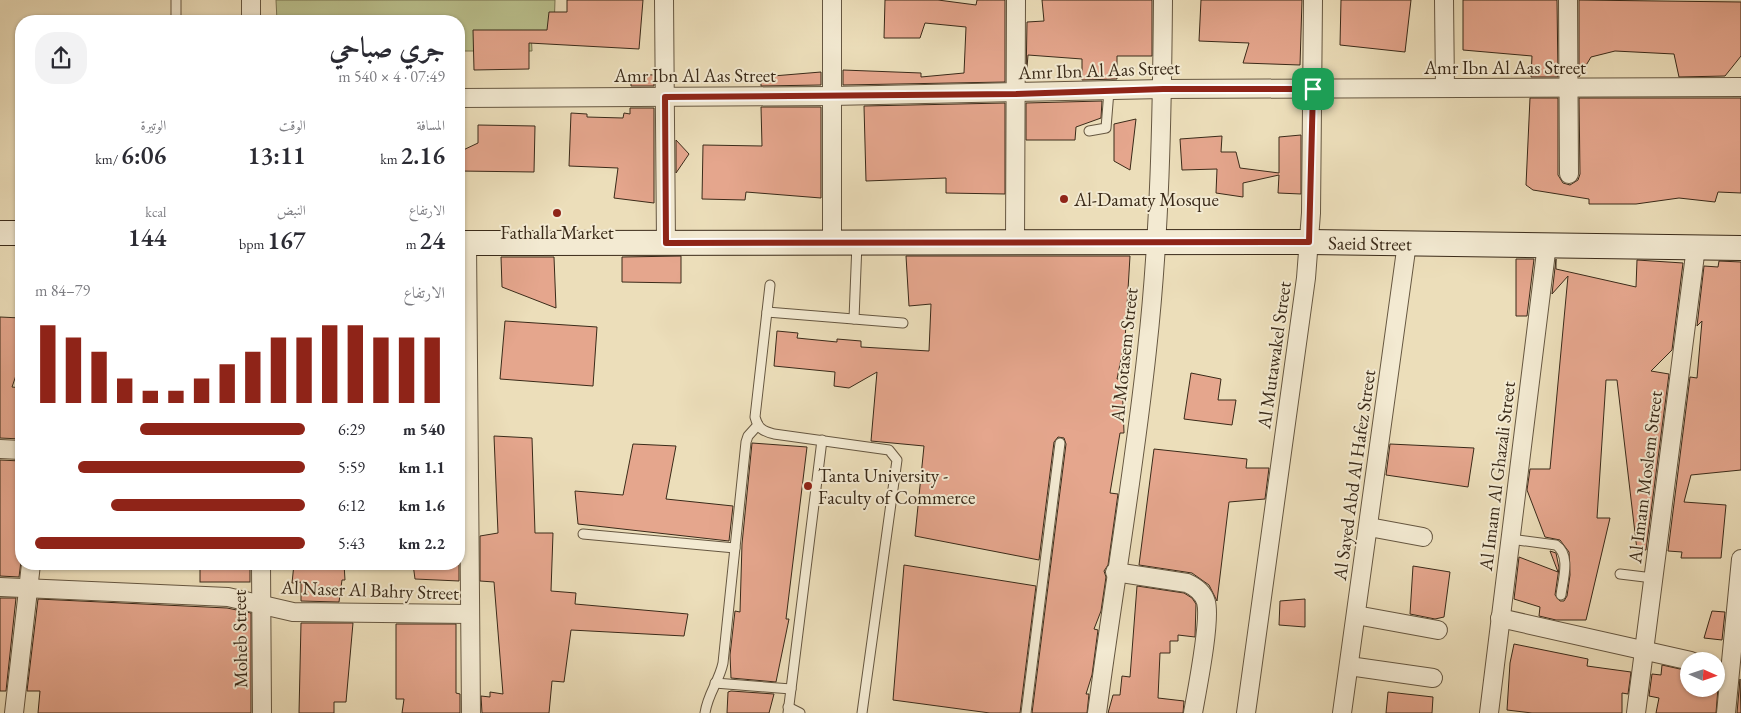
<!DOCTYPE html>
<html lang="ar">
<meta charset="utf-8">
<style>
:root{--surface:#fff;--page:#f2f2f3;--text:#2b2b33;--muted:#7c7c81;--accent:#8f2418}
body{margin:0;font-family:"EB Garamond",Amiri,serif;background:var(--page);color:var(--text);direction:rtl;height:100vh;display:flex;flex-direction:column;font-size:19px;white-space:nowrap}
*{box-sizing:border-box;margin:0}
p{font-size:16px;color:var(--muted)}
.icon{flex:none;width:28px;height:28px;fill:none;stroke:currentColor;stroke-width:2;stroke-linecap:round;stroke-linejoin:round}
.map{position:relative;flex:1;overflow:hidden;direction:ltr}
.drawer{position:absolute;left:15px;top:15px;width:450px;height:555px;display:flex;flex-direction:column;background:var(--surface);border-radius:20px;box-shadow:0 1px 4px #0004;direction:rtl}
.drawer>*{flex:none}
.needle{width:32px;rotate:93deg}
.buttons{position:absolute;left:1680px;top:652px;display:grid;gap:10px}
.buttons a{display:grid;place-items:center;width:45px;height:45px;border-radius:50%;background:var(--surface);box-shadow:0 1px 4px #0004;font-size:25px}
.pin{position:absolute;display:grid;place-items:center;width:42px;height:42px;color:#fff;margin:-21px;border-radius:10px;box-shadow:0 2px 8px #0006}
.round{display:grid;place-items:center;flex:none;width:52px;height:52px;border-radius:20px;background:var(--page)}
.headline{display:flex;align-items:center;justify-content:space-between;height:85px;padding:0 20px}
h1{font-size:28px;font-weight:600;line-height:38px}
.metrics{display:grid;grid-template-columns:repeat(3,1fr);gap:8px;height:85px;padding:5px 20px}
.metrics div{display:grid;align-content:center}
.metrics b{font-size:25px;font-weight:600}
.metrics small{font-size:14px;font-weight:400}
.metrics p{font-size:14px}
.chart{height:140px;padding:10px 20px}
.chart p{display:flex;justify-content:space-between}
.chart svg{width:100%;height:90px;margin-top:5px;stroke:var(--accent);stroke-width:6}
ul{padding:0 20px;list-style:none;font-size:16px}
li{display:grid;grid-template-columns:80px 60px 1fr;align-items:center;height:38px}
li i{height:12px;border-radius:6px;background:var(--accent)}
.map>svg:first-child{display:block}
.green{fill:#bac08d;stroke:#7a7553}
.building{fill:#e5a68d;stroke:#3a2a19}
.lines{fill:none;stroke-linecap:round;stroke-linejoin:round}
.lane-casing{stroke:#665741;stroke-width:11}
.street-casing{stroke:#665741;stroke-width:20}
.secondary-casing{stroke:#3a2a19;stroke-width:26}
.lane{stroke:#f3ead2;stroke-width:9}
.street{stroke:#f3ead2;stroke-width:18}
.secondary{stroke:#f3ead2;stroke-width:24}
.route-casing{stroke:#fff;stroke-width:10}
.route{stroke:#8f2418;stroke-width:6}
.poi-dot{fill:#8f2418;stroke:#f3ead2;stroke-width:2}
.labels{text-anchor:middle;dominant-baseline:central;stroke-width:4;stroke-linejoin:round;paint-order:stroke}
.street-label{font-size:19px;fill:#3a2a19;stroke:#f3ead2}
.poi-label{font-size:19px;fill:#3a2a19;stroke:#f3ead2;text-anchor:start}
</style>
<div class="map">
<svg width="1741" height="713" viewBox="0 0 1741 713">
<rect width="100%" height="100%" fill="#ecdeba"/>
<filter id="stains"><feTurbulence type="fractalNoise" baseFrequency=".004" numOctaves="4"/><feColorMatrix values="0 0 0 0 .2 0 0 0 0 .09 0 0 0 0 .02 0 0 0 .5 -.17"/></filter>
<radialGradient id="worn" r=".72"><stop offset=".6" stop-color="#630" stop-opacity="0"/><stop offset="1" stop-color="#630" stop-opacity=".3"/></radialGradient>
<path class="green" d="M276,0h279l-1,31 -23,1 1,19h-73v-30h-182z"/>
<g class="building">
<path d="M567,0h76l-4,49 -110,-6v26l-55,1 -1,-40h74l2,-18h18z"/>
<path d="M885,0h53l38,5 1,-5h28v82l-162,3v-15l78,3v4l43,-4 2,-46 -41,-4 -5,15h-36z"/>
<path d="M1042,0h110v56h-35v23l-35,1v-21l-54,-4 -2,25 1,-58 17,-1z"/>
<path d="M1201,0h101l-2,65 -57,-2 6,-20 -50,-2z"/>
<path d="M1341,0h70l-6,52 -65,-7z"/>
<path d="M1463,0h94l1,77h-27l1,-21 -69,-6z"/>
<path d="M1579,0l162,2v54l-16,20 -46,1 -5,-23 -59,-3 -24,6 -12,20z"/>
<path d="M821,72v13l-60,1v-9z"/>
<path d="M631,74l23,1v11h-23z"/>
<path d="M1530,98h28v77l5,8 7,2 8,-5 2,-6 -1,-76h162v95l-23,-1 -3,10 -36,-4 -43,6h-47v-5l-56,-9 -7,-5z"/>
<path d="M1102,101l-1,17 -25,9 -1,13h-49v-37z"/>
<path d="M1005,103v91l-59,-1v-15l-80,3 -2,-75z"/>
<path d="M761,107h60v91l-75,-6 -1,8 -43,-1 1,-54 59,1z"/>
<path d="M630,108h24v95l-40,-5 4,-30 -49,-2 2,-53 16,1v3l36,1 1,-5 6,1z"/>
<path d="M1136,119l-6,51 -16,-9v-37z"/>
<path d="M478,125l57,1 -1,46 -75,-1v-19l19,-9z"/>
<path d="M1301,135v59l-23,-1 1,-18 -36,8v14l-27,-4 1,-24 -35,1 -2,-31 42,-3 -1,16h15l4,16 39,5v-36z"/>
<path d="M676,140l13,14 -13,19z"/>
<path d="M681,256v27l-59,-1v-25z"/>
<path d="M906,256h224l-5,84 -8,39h5l2,54h-4l-10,60 8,1 -10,71 -4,6 2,6 -5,34 -7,18 4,1 -6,45 -6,19h3l-2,19h-55l34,-269 -2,-6 -6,-1 -4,5 -15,118 -124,-24 9,-90 -53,-5 6,-69 -28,16 -15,-2 1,-14 -61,-6 3,-35 21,2 -1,5 40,4v-3l24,2v6l68,4 2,-47 -22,2z"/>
<path d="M501,257h53l2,51 -54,-21z"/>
<path d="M1516,259h18l-7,57h-11z"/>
<path d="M1556,259v10l80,18 1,-27 46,3 -11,87 -21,21 18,3 -23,176h-9l-20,-170h-11l-9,138h13l-24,102h-30l-17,-4 1,-9 -26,-8 5,-42 39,15 -8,-21 6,2 3,15 -4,27 5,6h4l3,-5 3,-21 -1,-23 -9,-12 -15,-3 -18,-47 3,-21h20l18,-193 -16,18z"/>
<path d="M1719,261l22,1v208l-50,5 -7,27 42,3 -5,53h-40l1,-6 -14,-1 22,-174 7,1 5,-57 -5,5 7,-60 14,1z"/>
<path d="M0,317l21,1v43l-9,26 9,1v51l-21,-1z"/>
<path d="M505,321l92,6 -4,59 -93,-7z"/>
<path d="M1191,373l30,6 -3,21h18l-4,25 -48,-6z"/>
<path d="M494,436l38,2 3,95h18l-2,58 25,2 -1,11 113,10 -4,22 -113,-6 -7,52 -12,-1 -3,32h-67l-1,-17 9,1v-5l13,2 -9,-112 -14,-1v-45l18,-3z"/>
<path d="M752,443l55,4 -21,172h3l-13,63 -45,-4 -1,-23 5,-44 5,1 2,-68z"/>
<path d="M633,444l43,2 -10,53 67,7 -4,35 -151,-17 -3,-33 48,4z"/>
<path d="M1390,444l84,4 -6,39 -82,-12z"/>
<path d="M1154,449l93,10 -1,9h23l-4,31 -36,3 -12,99 -8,-16 -17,-12 -53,-8z"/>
<path d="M0,460l21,1v100l-2,16 -19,-1z"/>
<path d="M459,535v46l-44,-2 -2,-15h46z"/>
<rect x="200" y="564" width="50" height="18"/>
<path d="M294,564h50l1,16h-3l-3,22 -38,-1v-19l-9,1z"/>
<path d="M904,565l132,21 -16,127h-30l-97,-13z"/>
<path d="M1413,566l37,6 -6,45 -9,2 -25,-5z"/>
<path d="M1137,586l47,7 8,5 4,6 -1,33 -17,-2v6h-8v12h-10l-2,45 26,3 -1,12h-75l5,-18h7l2,-19 8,1z"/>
<path d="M0,598h16l-10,93h-6z"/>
<path d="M38,599l189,9 24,5v100h-213l2,-22h-13z"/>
<path d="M1305,599v28l-26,-2 1,-24z"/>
<path d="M1712,611l13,1 -3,28 -18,-2z"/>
<path d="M301,623h52l-7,79h-12v11h-35z"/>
<path d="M396,624h60v69l4,1v19h-58l2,-14h-8z"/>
<path d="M1514,644l74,15 -1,7 44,6 -3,22 -6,-1v20h-90l-25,-3 3,-47z"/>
<path d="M1662,665l27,6v18h27v-14h3l-3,38h-60l3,-15 -10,-2 3,-22 9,1z"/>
<path d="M1740,679l1,34h-4z"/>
<path d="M731,691l43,3 -5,19h-42l1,-21z"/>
<path d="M1388,692l45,5 -1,16h-46z"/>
</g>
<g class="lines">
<defs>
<g id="lane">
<path d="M176,21v-21"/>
<path d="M1089,131l17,-3 3,-37"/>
<path d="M770,285l-15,132c3,11 7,14 19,17l115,16 8,10 -35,253"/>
<path d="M767,312l136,11"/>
<path d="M854,319l3,-76"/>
<path d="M583,534l152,14"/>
<path d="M1510,539l46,6c15,10 7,34 5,50"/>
<path d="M1620,574l33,4"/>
<path d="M715,683l76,6"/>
<path d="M788,707l12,6"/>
<path d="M705,713c3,-20 14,-31 18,-50l23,-221 2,-6 9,-10"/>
<path d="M788,713l34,-273"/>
<path d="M1026,713l34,-270"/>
</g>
<g id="street">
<path d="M251,0v21"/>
<path d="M664,0l2,243"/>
<path d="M1444,0l1,88"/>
<path d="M1568,0l1,174"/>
<path d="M459,98l373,-2 331,-7 578,-2"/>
<path d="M1015,242l1,-242"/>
<path d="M467,243l4,470"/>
<path d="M832,243v-243"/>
<path d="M0,449l21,1"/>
<path d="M1369,527l54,10"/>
<path d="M261,564l1,149"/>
<path d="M1115,572l72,11c9,4 16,9 19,19 5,18 -9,88 -13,111"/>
<path d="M0,587l228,10 65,15 177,2"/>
<path d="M1356,615l82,15"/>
<path d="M1500,618l191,43"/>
<path d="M1349,666l84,12"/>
<path d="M14,713l17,-149"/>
<path d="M1097,713c16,-121 37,-241 50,-363 13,-116 15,-233 16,-350"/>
<path d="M1246,713l60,-435 5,-65 2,-213"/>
<path d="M1342,713l65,-470"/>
<path d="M1489,713l58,-469"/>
<path d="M1636,713l60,-466"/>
<path d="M1726,713l15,-154"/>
</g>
<g id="secondary">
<path d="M0,233h21"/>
<path id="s1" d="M459,243l850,-1 432,6"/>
</g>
</defs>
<use href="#lane" class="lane-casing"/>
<use href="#street" class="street-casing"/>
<use href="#secondary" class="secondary-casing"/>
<use href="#lane" class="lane"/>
<use href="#street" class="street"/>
<use href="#secondary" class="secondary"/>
</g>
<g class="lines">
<defs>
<path id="route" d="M1163,89h150l-4,153 -643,1 -1,-146 351,-3z"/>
</defs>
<use href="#route" class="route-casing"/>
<use href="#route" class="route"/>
</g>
<g class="poi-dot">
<circle cx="1064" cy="199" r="5"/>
<circle cx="557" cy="213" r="5"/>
<circle cx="808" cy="486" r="5"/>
</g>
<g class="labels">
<g class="street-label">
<text x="1505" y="67">Amr Ibn Al Aas Street</text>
<text transform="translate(1099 70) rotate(-2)">Amr Ibn Al Aas Street</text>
<text x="695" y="75">Amr Ibn Al Aas Street</text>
<text stroke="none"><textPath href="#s1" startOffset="911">Saeid Street</textPath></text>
<text transform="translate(1124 355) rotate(-84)">Al Motasem Street</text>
<text transform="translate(1274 355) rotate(-82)">Al Mutawakel Street</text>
<text transform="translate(1354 475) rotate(-82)">Al Sayed Abd Al Hafez Street</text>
<text transform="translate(1497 476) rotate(-83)">Al Imam Al Ghazali Street</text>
<text transform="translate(1645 477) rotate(-83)">Al Imam Moslem Street</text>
<text transform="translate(370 590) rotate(2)">Al Naser Al Bahry Street</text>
<text transform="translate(240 639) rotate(-91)">Moheb Street</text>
</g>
<g class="poi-label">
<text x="1074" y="199">Al-Damaty Mosque</text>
<text x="557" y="232" text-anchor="middle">Fathalla Market</text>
<text x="818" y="475">Tanta University -<tspan x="818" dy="22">Faculty of Commerce</tspan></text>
</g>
</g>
<rect width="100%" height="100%" filter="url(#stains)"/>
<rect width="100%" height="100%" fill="url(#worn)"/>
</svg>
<div class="buttons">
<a><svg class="needle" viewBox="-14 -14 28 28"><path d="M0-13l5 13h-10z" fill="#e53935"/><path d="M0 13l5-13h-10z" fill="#7c7c81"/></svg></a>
</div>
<div class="pin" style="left:1313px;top:89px;background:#1e9e55"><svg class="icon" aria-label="arrive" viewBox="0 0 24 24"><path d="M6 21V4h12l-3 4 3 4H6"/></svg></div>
<section class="drawer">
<div class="headline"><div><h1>جري صباحي</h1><p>07:49 · 4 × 540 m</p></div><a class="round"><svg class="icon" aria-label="share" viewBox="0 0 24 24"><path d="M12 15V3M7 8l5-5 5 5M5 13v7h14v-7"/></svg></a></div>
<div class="metrics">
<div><p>المسافة</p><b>2.16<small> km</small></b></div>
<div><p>الوقت</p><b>13:11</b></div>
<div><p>الوتيرة</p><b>6:06<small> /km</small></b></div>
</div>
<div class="metrics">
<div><p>الارتفاع</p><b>24<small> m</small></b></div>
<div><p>النبض</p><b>167<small> bpm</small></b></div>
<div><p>kcal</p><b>144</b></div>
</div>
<div class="chart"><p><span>الارتفاع</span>79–84 m</p>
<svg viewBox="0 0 160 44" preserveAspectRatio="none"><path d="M5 44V6M15 44V12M25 44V19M35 44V32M45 44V38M55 44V38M65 44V32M75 44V25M85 44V19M95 44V12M105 44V12M115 44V6M125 44V6M135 44V12M145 44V12M155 44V12"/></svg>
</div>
<ul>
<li><b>540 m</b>6:29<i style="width:61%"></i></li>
<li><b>1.1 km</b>5:59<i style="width:84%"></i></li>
<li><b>1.6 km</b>6:12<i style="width:72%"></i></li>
<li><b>2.2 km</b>5:43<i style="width:100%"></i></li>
</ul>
</section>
</div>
